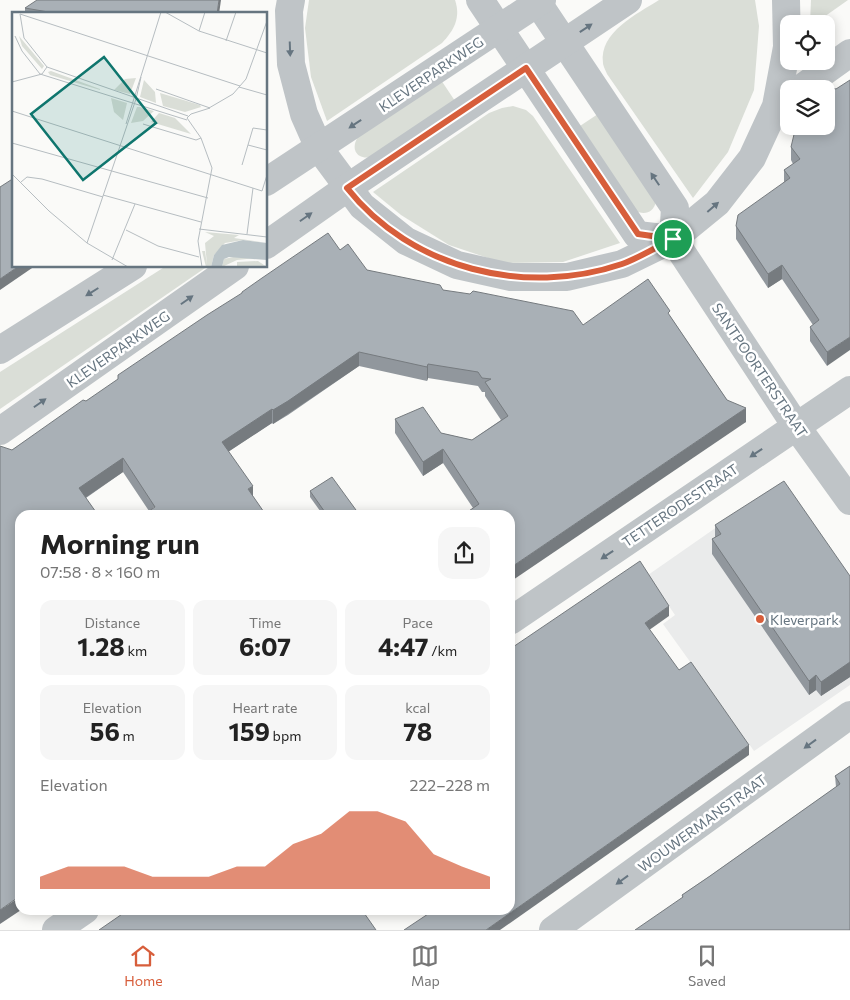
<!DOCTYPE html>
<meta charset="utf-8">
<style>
:root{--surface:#fff;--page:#f6f6f6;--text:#222;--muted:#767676;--line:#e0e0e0;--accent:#d75e3b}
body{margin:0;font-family:Commissioner,sans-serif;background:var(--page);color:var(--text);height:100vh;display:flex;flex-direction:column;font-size:19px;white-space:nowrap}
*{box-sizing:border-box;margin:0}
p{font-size:16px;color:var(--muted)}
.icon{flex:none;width:28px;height:28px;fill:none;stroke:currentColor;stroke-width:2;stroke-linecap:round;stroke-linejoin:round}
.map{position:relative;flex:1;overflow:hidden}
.details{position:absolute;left:15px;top:510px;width:500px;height:405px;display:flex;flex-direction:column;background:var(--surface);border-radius:15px;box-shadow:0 2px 12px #0003}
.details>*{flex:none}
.fabs{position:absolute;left:780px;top:15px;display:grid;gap:10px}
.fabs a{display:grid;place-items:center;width:55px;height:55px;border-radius:10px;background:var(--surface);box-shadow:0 2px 12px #0003;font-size:25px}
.pin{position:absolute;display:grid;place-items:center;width:42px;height:42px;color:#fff;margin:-21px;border:2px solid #fff;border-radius:50%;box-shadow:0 1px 5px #0007}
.round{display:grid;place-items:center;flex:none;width:52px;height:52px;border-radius:15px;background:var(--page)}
.headline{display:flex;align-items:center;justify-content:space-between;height:85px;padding:0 25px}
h1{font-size:28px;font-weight:700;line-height:38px}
.metrics{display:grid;grid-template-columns:repeat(3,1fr);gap:8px;height:85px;padding:5px 25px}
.metrics div{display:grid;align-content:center;border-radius:12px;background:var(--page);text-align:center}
.metrics b{font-size:25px;font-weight:700}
.metrics small{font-size:14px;font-weight:400}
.metrics p{font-size:14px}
.chart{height:140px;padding:10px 25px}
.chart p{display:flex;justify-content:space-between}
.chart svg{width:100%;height:90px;margin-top:5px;fill:var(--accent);opacity:.7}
.dock{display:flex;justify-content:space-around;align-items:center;height:70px;border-top:1px solid var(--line);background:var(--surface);font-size:14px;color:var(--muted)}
.dock a{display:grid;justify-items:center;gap:2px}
.dock .current{color:var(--accent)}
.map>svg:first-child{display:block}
.built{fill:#eaebeb}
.green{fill:#daded7}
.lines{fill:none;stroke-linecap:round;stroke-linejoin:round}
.street{stroke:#bfc4c7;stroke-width:28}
.wall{fill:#91979d}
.shaded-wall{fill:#767b7f}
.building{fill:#a9b0b6;stroke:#767b7f}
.oneway{fill:#667580}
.route-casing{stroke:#fff;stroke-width:10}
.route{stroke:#d75e3b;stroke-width:6}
.poi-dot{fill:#d75e3b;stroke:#fff;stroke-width:2}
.labels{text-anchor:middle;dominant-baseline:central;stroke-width:5;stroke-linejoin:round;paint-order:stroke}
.street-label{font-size:14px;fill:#667580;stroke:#fff}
.poi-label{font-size:14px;fill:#667580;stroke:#fff;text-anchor:start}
.inset-road{fill:none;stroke:#b6bdc1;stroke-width:1}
.view{fill:#0f766e;fill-opacity:0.15;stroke:#0f766e;stroke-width:2.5}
.inset-edge{fill:none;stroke:#667580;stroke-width:2.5}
</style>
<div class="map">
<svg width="850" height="930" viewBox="0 0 850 930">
<rect width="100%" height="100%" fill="#fafaf8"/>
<path class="built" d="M780,483l70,101v101l-96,66 -91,-127 12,-9 -27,-40z"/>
<g class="green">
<path d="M309,0h146c6,18 -1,30 -13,43l-115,78 -16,-44 -6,-49z"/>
<path d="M659,0h96l4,26 -5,64 -26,62 -35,46 -86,-124c-1,-3 -4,-8 -4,-11 -4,-31 34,-49 56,-63z"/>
<path d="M811,0h37l-34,24h-4z"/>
<path d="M441,80l14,21 -84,56c-14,3 -21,-8 -13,-20z"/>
<path d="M513,106l13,4 7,6 87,127 -57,19 -60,1 -54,-18 -48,-30 -28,-23 116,-79 13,-5z"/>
<path d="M598,114l58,88c-3,11 -12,14 -22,8l-57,-82z"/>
<path d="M166,266h42l-208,143v-37z"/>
</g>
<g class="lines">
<g class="street">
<path d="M291,0l-2,11 2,53 13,50 15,34 43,58 44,35 51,24 54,12h56l55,-13 51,-25 44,-36 35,-45 24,-52 11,-59 -1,-47"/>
<path d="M480,0l157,235 36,4"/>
<path d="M536,0l139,208 -2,31 123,187 54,75"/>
<path d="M800,89l50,-36"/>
<path d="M266,182l276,-182"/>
<path d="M266,245l81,-57 281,-188"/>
<path d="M0,350l133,-84"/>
<path d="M0,431l235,-165"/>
<path d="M510,621l340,-231"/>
<path d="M56,930l29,-20"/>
<path d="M553,930l297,-215"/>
</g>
</g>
<g class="wall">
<path d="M25,8l194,6h-194z"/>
<path d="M836,89l-9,277 -17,-25v-14l3,-2 -31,-46 -14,9 -32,-49v-13l48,-44v-12l9,-6 -2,-4v-13z"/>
<path d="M340,250l27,20 76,20 140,35 87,-9 57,84 19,22 -273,86 -30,-45 -20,13 -28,-43v-14l46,14 31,7 29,-20 -16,-24v-4h-3l-4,-6 -50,-8 -1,3 -68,-15 -71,49 -15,9 -1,-1 -43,28 -80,60 -26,-39 -37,26 -74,-48 74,-49z"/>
<path d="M310,491l46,24h-33l-13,-18z"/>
<path d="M715,525l135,51v101l-29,19 -5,-6 -7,5 -97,-141v-15l3,-1z"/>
<path d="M850,766v164l-168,-32v-3l28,-19 126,-89 -1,-11z"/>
</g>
<g class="shaded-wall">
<path d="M219,0h2l-2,14h-2z"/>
<path d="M782,265v14l-14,9v-14z"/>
<path d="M19,266h16l-35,24v-11z"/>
<path d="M850,337v13l-23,16v-14z"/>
<path d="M359,352v14l-86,58v-14z"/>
<path d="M428,364v14l-1,3v-14z"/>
<path d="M746,408v14l-236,160v-14z"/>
<path d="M272,409v14l-50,33v-14z"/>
<path d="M443,449v14l-20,13v-14z"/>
<path d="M123,458v14l-44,30v-14z"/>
<path d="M253,486v14l-5,-11z"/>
<path d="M356,510v5h-7z"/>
<path d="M669,606v10l-24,17v-10z"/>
<path d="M850,662v15l-29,19v-14z"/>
<path d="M816,675v15l-7,5v-14z"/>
<path d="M749,745v10l-249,175h-14z"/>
<path d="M20,897v13h1l-21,14v-14z"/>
</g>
<g class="building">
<path d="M37,0h182l-2,14h-157l-35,-6z"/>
<path d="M850,80v257l-23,15 -17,-25 9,-7 -37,-55 -14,9 -32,-48 2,-11 52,-37 -6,-8 16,-11 -9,-12 5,-21h30v-37h-6v-4l16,4z"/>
<path d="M14,178v88h5l-19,13v-92z"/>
<path d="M328,233l12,17 8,-6 19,26 73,15 3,5 27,4 3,-3 100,20 10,14 65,-46 22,32 -2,2 59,87 19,8 -236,160v-53h-47l16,-11 -36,-55 -20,13 -28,-43 28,-12 18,26 31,7 36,-24 -23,-34 6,-3 -9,-1 -4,-6 -50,-8 -1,3 -68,-15 -71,49 -15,9 -1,-1 -50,33 31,44 -5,3 18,26h-123l12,-8 -32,-49 -44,30 19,27h-78v381l-20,14v-464l12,4 71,-50 3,1 32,-22v-4l89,-60 35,-22v-1l20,-14z"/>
<path d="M332,477l24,33 -7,5h-22l-17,-24z"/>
<path d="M784,481l66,95v86l-29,20 -5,-7 -7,6 -97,-142 9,-5 -6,-9z"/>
<path d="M640,561l29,45 -24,17 34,47 12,-8 58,83 -263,185h-82l30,-20h76v-261z"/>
<path d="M850,766v164h-215l48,-33 -1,-2 28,-19 130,-92 -5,-8z"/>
<path d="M128,910h234l14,20h-277z"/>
</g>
<defs><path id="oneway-solid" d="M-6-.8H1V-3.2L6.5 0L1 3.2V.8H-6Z" transform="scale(1.25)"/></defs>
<g class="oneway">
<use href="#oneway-solid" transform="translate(586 28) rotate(-34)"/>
<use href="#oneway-solid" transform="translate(290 49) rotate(88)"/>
<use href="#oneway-solid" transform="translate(355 124) rotate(146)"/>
<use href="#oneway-solid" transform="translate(655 179) rotate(-124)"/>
<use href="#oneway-solid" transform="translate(713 207) rotate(-41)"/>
<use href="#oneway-solid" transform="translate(306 217) rotate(-35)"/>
<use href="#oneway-solid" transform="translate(92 292) rotate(148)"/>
<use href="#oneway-solid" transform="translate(187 300) rotate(-35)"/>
<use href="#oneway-solid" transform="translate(40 403) rotate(-35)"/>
<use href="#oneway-solid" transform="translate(756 453) rotate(146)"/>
<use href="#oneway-solid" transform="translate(607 555) rotate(146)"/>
<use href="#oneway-solid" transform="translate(810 744) rotate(144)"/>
<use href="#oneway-solid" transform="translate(622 880) rotate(144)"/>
</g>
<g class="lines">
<defs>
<path id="route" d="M526,68l112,166 35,5c-17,8 -34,19 -51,25 -97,33 -211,5 -275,-76z"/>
</defs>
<use href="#route" class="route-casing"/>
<use href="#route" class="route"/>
</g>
<circle class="poi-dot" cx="760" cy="619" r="5"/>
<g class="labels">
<g class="street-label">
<text transform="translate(431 74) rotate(-34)">KLEVERPARKWEG</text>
<text transform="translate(118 349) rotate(-35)">KLEVERPARKWEG</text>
<text transform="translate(760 370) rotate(56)">SANTPOORTERSTRAAT</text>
<text transform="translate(680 505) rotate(-34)">TETTERODESTRAAT</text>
<text transform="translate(702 823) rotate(-36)">WOUWERMANSTRAAT</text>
</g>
<g class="poi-label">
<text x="770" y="619">Kleverpark</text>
</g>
</g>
<g transform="translate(12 12)">
<rect width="255" height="255" fill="#fafaf8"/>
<path d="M7,24l25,30 -2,3 -20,-23zM39,59l49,18v1l-50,-15 -2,-3zM124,66l-6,16 -16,-4 11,-11zM132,68l11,12 1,11 -16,-6zM148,81l40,12 1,2 -16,5 -22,-6zM99,86l16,5 -4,17 -9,-8zM125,95h3l14,4 -11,10 -12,2zM147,101l16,5 16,16 -40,-12zM193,220l34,3 -5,3 33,5 -24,-3 -18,3 -11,12 -3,12h-5l-4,-16h3l2,14 -2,-22 9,-7zM226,244l18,2 -19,2 -15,7 2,-8zM246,249l9,6 -30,-1v-4z" fill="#daded7"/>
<path d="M231,228l24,3v17l-38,-3 -5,2 -2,8h-11l3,-12 8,-10z" fill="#bac4c8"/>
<path class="inset-road" d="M153,0l34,19 68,22M187,19l6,-19M3,24l7,15 18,23 147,46M214,29l10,-29M0,70l30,-8 5,-7M227,75l28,8M144,77l54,19M197,96l24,-14 13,-15 21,-58M0,99l250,80 5,-16M176,104l-141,-49 -23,-29 -4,-24 220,72M114,112l35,-112M131,112l53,16 5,-2M0,131l196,55M236,133l19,5M230,153l11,-37 14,2M0,162l37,37 38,32 41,24M9,170l6,-5 15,2 61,18M91,183l98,27M187,217l68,8M114,218l32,16 41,11M235,222l6,-46M75,231l49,-144 5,-22M100,248l23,-56M190,255l-4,-26 14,-73 -11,-30 -14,-20 4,-4 19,-6"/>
<path class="view" d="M92,45l52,66 -73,57 -52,-66z"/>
<rect width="255" height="255" class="inset-edge"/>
</g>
</svg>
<div class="fabs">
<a><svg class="icon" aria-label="locate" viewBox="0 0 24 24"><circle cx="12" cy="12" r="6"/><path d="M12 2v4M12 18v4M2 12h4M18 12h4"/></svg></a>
<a><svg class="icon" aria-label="layers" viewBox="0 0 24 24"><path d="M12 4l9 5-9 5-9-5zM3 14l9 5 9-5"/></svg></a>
</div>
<div class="pin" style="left:673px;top:239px;background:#1e9e55"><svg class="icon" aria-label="arrive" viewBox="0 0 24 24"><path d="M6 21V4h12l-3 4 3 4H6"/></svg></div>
<section class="details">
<div class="headline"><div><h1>Morning run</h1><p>07:58 · 8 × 160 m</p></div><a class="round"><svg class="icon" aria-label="share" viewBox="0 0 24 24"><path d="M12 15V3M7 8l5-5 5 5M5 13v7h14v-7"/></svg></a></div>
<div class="metrics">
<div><p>Distance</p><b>1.28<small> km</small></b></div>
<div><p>Time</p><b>6:07</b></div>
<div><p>Pace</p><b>4:47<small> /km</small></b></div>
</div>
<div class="metrics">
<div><p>Elevation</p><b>56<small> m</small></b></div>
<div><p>Heart rate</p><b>159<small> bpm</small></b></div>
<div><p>kcal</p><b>78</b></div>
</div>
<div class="chart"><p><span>Elevation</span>222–228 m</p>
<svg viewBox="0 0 160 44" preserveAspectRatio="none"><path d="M0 44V38L10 33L20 33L30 33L40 38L50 38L60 38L70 33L80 33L90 22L100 17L110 6L120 6L130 11L140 27L150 33L160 38V44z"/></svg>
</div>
</section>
</div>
<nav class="dock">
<a class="current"><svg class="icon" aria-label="home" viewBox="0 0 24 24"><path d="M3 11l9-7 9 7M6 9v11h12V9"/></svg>Home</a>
<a><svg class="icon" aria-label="map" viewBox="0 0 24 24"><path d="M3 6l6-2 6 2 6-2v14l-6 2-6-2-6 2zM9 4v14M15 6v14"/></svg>Map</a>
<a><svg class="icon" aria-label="saved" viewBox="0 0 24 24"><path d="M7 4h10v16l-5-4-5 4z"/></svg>Saved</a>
</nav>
